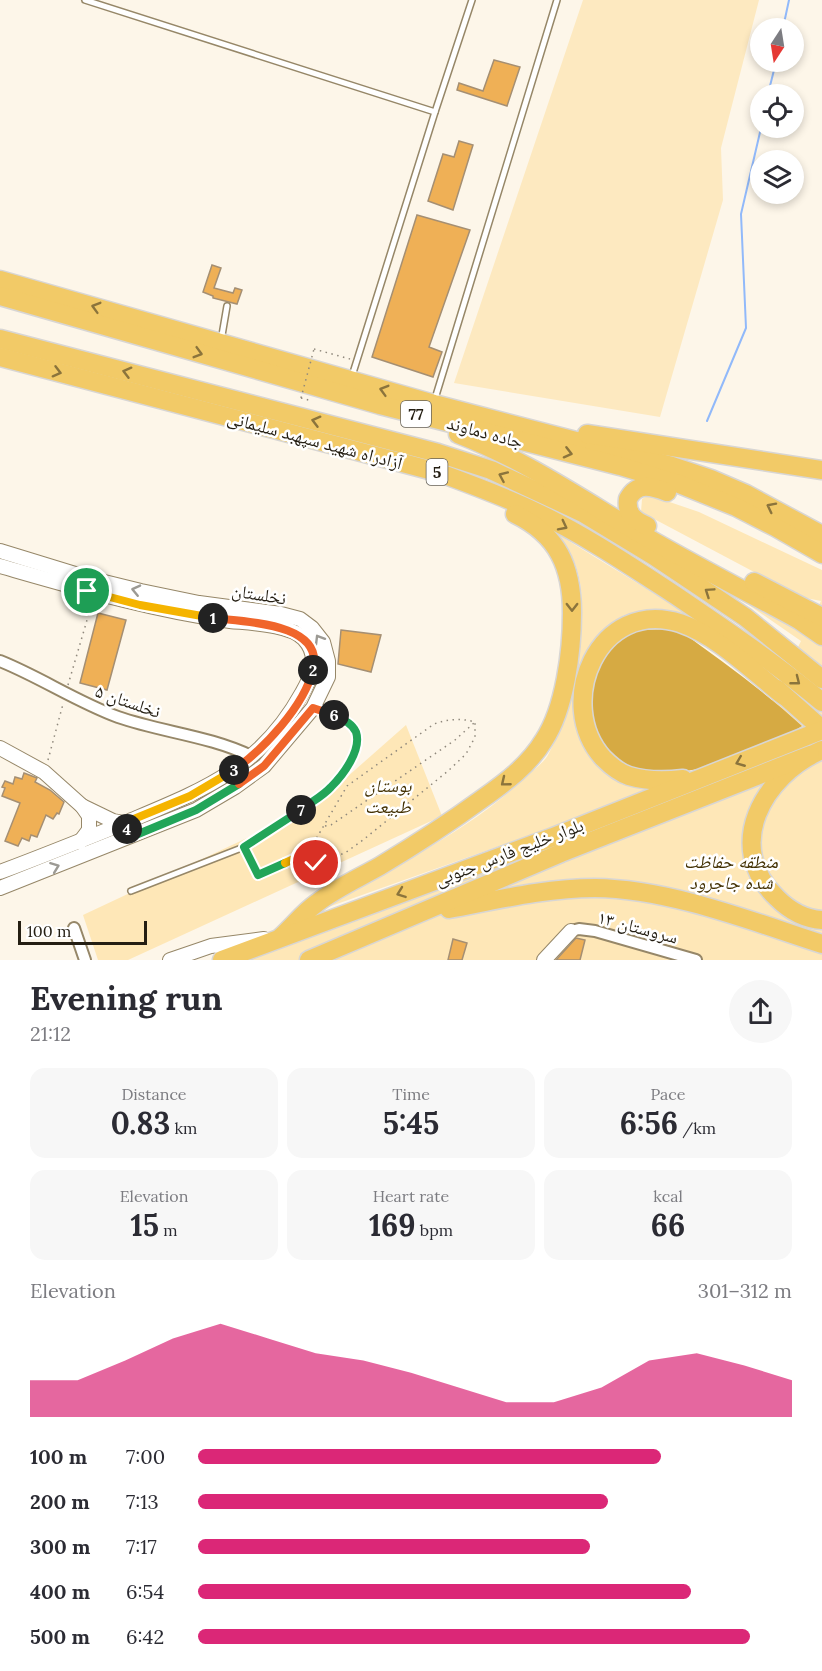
<!DOCTYPE html>
<meta charset="utf-8">
<style>
:root{--surface:#fff;--page:#f7f7f7;--text:#2b2b33;--muted:#7c7c81;--accent:#db2777}
body{margin:0;font-family:Lora,"Noto Naskh Arabic",serif;background:var(--page);color:var(--text);height:100vh;display:flex;flex-direction:column;font-size:22px;white-space:nowrap}
*{box-sizing:border-box;margin:0}
p{font-size:20px;color:var(--muted)}
.icon{flex:none;width:33px;height:33px;fill:none;stroke:currentColor;stroke-width:2;stroke-linecap:round;stroke-linejoin:round}
.map{position:relative;height:960px;overflow:hidden}
.panel{display:flex;flex-direction:column;background:var(--surface);flex:1}
.panel>*{flex:none}
.needle{width:39px;rotate:192deg}
.fabs{position:absolute;left:750px;top:18px;display:grid;gap:12px}
.fabs a{display:grid;place-items:center;width:54px;height:54px;border-radius:50%;background:var(--surface);box-shadow:0 3px 9px #0003;font-size:30px}
.scale{position:absolute;left:18px;bottom:15px;width:129px;box-sizing:border-box;padding-left:6px;border:3px solid #241e12;border-top:0;font-size:16px;line-height:21px;white-space:nowrap;color:#241e12;-webkit-text-stroke:4px #fff;paint-order:stroke}
.pin{position:absolute;display:grid;place-items:center;width:51px;height:51px;color:#fff;margin:-26px;border:3px solid #fff;border-radius:50%;box-shadow:0 2px 6px #0007}
.km{position:absolute;width:30px;height:30px;margin:-15px;border-radius:50%;background:#222;color:#fff;font-size:16px;line-height:30px;text-align:center}
.round{display:grid;place-items:center;flex:none;width:63px;height:63px;border-radius:32px;background:var(--page)}
.overview{display:flex;align-items:center;justify-content:space-between;height:102px;padding:0 30px}
h1{font-size:33px;font-weight:800;line-height:45px}
.figures{display:grid;grid-template-columns:repeat(3,1fr);gap:9px;height:102px;padding:6px 30px}
.figures div{display:grid;align-content:center;border-radius:15px;background:var(--page);text-align:center}
.figures b{font-size:30px;font-weight:800}
.figures small{font-size:16px;font-weight:400}
.figures p{font-size:16px}
.chart{height:168px;padding:12px 30px}
.chart p{display:flex;justify-content:space-between}
.chart svg{width:100%;height:108px;margin-top:6px;fill:var(--accent);opacity:.7}
ul{padding:0 30px;list-style:none;font-size:20px}
li{display:grid;grid-template-columns:96px 72px 1fr;align-items:center;height:45px}
li i{height:15px;border-radius:8px;background:var(--accent)}
.map>svg:first-child{display:block}
.built{fill:#fde9c0}
.green{fill:#fee7b7}
.forest{fill:#d6aa43}
.lines{fill:none;stroke-linecap:round;stroke-linejoin:round}
.stream{stroke:#91b9fa;stroke-width:2}
.building{fill:#efb056;stroke:#a58f73;stroke-width:1.5}
.lane-casing{stroke:#968768;stroke-width:8}
.street-casing{stroke:#968768;stroke-width:14}
.secondary-casing{stroke:#968768;stroke-width:16}
.highway-casing{stroke:#d8d6d4;stroke-width:21}
.path{stroke:#8f887c;stroke-width:1.5;stroke-dasharray:1.5 4.5;stroke-linecap:butt}
.lane{stroke:#fff;stroke-width:5}
.street{stroke:#fff;stroke-width:10}
.secondary{stroke:#fff;stroke-width:14}
.highway{stroke:#f2ca67;stroke-width:18}
.path-bridge{stroke:#8f887c;stroke-width:1.5;stroke-dasharray:1.5 4.5;stroke-linecap:butt}
.oneway{stroke:#8b743c}
.oneway2{stroke:#9c9a94}
.split-1-casing{stroke:#fff;stroke-width:12}
.split-2-casing{stroke:#fff;stroke-width:12}
.split-3-casing{stroke:#fff;stroke-width:12}
.split-4-casing{stroke:#fff;stroke-width:12}
.split-5-casing{stroke:#fff;stroke-width:12}
.split-6-casing{stroke:#fff;stroke-width:12}
.split-7-casing{stroke:#fff;stroke-width:12}
.split-8-casing{stroke:#fff;stroke-width:12}
.split-9-casing{stroke:#fff;stroke-width:12}
.split-1{stroke:#f5b400;stroke-width:8}
.split-2{stroke:#f0652b;stroke-width:8}
.split-3{stroke:#f0652b;stroke-width:8}
.split-4{stroke:#f5b400;stroke-width:8}
.split-5{stroke:#22a559;stroke-width:8}
.split-6{stroke:#f0652b;stroke-width:8}
.split-7{stroke:#22a559;stroke-width:8}
.split-8{stroke:#22a559;stroke-width:8}
.split-9{stroke:#f5b400;stroke-width:8}
.labels{text-anchor:middle;dominant-baseline:central;stroke-width:5;stroke-linejoin:round;paint-order:stroke}
.shield{fill:#fff;stroke:#666259;stroke-width:1.5}
.shield-label{font-size:16px;font-weight:bold;fill:#241e12}
.street-label{font-size:18px;fill:#241e12;stroke:#fff}
.park-label{font-size:18px;font-style:italic;fill:#433103;stroke:#fff}
</style>
<div class="map">
<svg width="822" height="960" viewBox="0 0 822 960">
<rect width="100%" height="100%" fill="#fdf6e9"/>
<path class="built" d="M583,0h176l-38,148 2,52 -63,217 -206,-34z"/>
<g class="green">
<path d="M649,495l50,17 123,58v390h-578l437,-168 3,3 51,-21 66,-133 -55,-38 -93,-55 153,84 15,-31 -20,-4 -160,-85 1,-13z"/>
<path d="M546,527l158,97 -44,-13 -36,4 -17,11 -13,18 -9,20 15,99 73,21 -353,126c70,-42 148,-78 207,-134 7,-7 18,-14 22,-23 18,-33 23,-68 30,-105 4,-30 7,-71 -11,-98 -5,-8 -15,-16 -22,-23z"/>
<path d="M406,725l36,91 -314,144h-30l-15,-45 230,-108z"/>
</g>
<path class="forest" d="M678,629c43,32 85,61 124,97l-24,15 -68,26 -48,8 -33,-7 -24,-19 -12,-22 -2,-40 16,-38 28,-19z"/>
<g class="lines">
<g class="stream">
<path d="M783,28l6,-28"/>
<path d="M768,94l8,-32"/>
<path d="M707,421l39,-93 -5,-114 20,-86"/>
</g>
</g>
<g class="building">
<path d="M494,60l26,7 -13,39 -50,-16 2,-7 24,8z"/>
<path d="M459,141l14,4 -20,65 -25,-9 15,-47 11,3z"/>
<path d="M417,215l53,15 -41,117 13,5 -9,25 -61,-20z"/>
<path d="M212,265l9,3 -7,20 19,5 2,-5 7,2 -5,14 -24,-6v-2l-10,-4z"/>
<path d="M98,613l28,7 -19,70 -27,-7z"/>
<path d="M341,630l40,5 -10,37 -33,-8z"/>
<path d="M24,773l13,5 -2,4 15,8 14,12 -5,12 -2,-1 -4,6 -7,-4 -9,22 -6,-2 -2,6 -7,-3 -4,8 -13,-5 15,-38 -18,-7 3,-8 -3,-1 3,-6 8,3 2,-7 7,2z"/>
<path d="M576,938l9,2 -5,20h-24z"/>
<path d="M453,939l14,4 -5,17h-14z"/>
</g>
<g class="lines">
<defs>
<g id="lane">
<path d="M85,0l350,112"/>
<path d="M221,341l6,-35"/>
<path d="M352,376l83,-264 37,-112"/>
<path d="M434,402l123,-402"/>
<path d="M131,891l113,-44 86,-58 16,-21 9,-19 2,-15 -5,-7 -7,-7 -32,-12"/>
</g>
<g id="street">
<path d="M0,661c40,16 77,41 118,56 43,15 92,19 133,39"/>
<path d="M74,928l11,32"/>
<path d="M571,931l8,-2 16,2 101,29"/>
</g>
<g id="secondary">
<path d="M0,551l88,27 53,13 58,12 82,11 19,5 12,9 11,14 5,19v16l-15,31 -49,58 -29,21 -39,23 -196,78"/>
<path d="M0,566c77,22 151,44 230,55 19,2 61,3 74,18 16,17 8,37 -2,54 -42,76 -99,97 -175,129 -42,17 -84,34 -127,50"/>
<path d="M0,748l44,24 38,34 7,10v14l-9,12"/>
<path d="M82,806l31,15 11,2 1,2"/>
<path d="M170,960l41,-14 53,-7"/>
<path d="M544,960l27,-29"/>
</g>
<g id="highway">
<path d="M0,280l434,124 238,62 39,13 35,15 76,41"/>
<path d="M0,296l380,109 240,61 59,18 57,23 39,20 47,27"/>
<path d="M0,339l438,114 53,17 92,43 71,43 91,61 77,62"/>
<path d="M0,357l437,115c33,12 66,24 97,39 49,23 95,54 141,84 50,34 100,68 147,107"/>
<path d="M458,434c64,25 118,61 176,96 54,32 110,60 165,90l23,16"/>
<path d="M587,434l235,36"/>
<path d="M647,526c-13,-6 -21,-12 -19,-27 9,-17 23,-13 39,-7"/>
<path d="M754,582l68,35"/>
<path d="M777,689l45,40"/>
<path d="M822,750c-59,25 -99,97 -45,148 12,12 28,21 45,22"/>
<path d="M683,779c-17,2 -37,2 -54,-3 -10,-3 -19,-11 -26,-18 -49,-54 -5,-161 77,-135 38,13 72,48 104,73"/>
<path d="M449,909c48,-9 97,-21 146,-21 75,1 156,33 227,56"/>
<path d="M281,937c12,-11 23,-25 36,-34 19,-15 42,-25 63,-37 35,-21 69,-43 102,-67 24,-17 47,-34 62,-59 21,-32 28,-89 28,-127 0,-46 -14,-78 -57,-99"/>
<path d="M222,960l331,-123 269,-107"/>
<path d="M309,960l252,-107 249,-98"/>
</g>
</defs>
<use href="#lane" class="lane-casing"/>
<use href="#street" class="street-casing"/>
<use href="#secondary" class="secondary-casing"/>
<use href="#highway" class="highway-casing"/>
<g class="path">
<path d="M314,349l36,10"/>
<path d="M301,398l11,3"/>
<path d="M68,685l24,-82"/>
<path d="M48,760l15,-56"/>
<path d="M325,826l6,-1 124,-85 19,-17"/>
<path d="M247,853l11,22 41,-18 17,6 29,-10 18,-13 85,-69 18,-17 9,-17v-15c-14,-4 -27,-3 -41,2l-87,62 -31,53 -17,18"/>
</g>
<use href="#lane" class="lane"/>
<use href="#street" class="street"/>
<use href="#secondary" class="secondary"/>
<use href="#highway" class="highway"/>
<path class="path-bridge" d="M301,398l13,-49"/>
</g>
<defs><path id="oneway-chevron" d="M-2-3.5L2.5 0L-2 3.5" fill="none" stroke-width="1.6" stroke-linecap="round" stroke-linejoin="round" transform="scale(1.5)"/></defs>
<g class="oneway">
<use href="#oneway-chevron" transform="translate(96 307) rotate(-164)"/>
<use href="#oneway-chevron" transform="translate(198 353) rotate(16)"/>
<use href="#oneway-chevron" transform="translate(57 372) rotate(15)"/>
<use href="#oneway-chevron" transform="translate(127 372) rotate(-165)"/>
<use href="#oneway-chevron" transform="translate(384 390) rotate(-164)"/>
<use href="#oneway-chevron" transform="translate(316 421) rotate(-165)"/>
<use href="#oneway-chevron" transform="translate(568 453) rotate(14)"/>
<use href="#oneway-chevron" transform="translate(503 476) rotate(-156)"/>
<use href="#oneway-chevron" transform="translate(771 507) rotate(-153)"/>
<use href="#oneway-chevron" transform="translate(563 526) rotate(27)"/>
<use href="#oneway-chevron" transform="translate(709 592) rotate(-146)"/>
<use href="#oneway-chevron" transform="translate(572 607) rotate(90)"/>
<use href="#oneway-chevron" transform="translate(796 681) rotate(38)"/>
<use href="#oneway-chevron" transform="translate(740 762) rotate(158)"/>
<use href="#oneway-chevron" transform="translate(505 782) rotate(141)"/>
<use href="#oneway-chevron" transform="translate(401 893) rotate(160)"/>
</g>
<g class="oneway2">
<use href="#oneway-chevron" transform="translate(136 590) rotate(-167)"/>
<use href="#oneway-chevron" transform="translate(319 639) rotate(-121)"/>
<use href="#oneway-chevron" transform="translate(55 867) rotate(-21)"/>
</g>
<g class="lines">
<defs>
<path id="split-1" d="M87,591l53,14 73,13"/>
<path id="split-2" d="M213,618c30,4 112,4 100,52"/>
<path id="split-3" d="M234,770c30,-21 70,-64 79,-100"/>
<path id="split-4" d="M127,829l-3,-6 66,-27 44,-26"/>
<path id="split-5" d="M127,829l4,8 65,-27 43,-26"/>
<path id="split-6" d="M239,784l25,-18 49,-58 21,7"/>
<path id="split-7" d="M301,810c10,-8 22,-14 30,-23 12,-12 31,-37 25,-55 -4,-9 -14,-13 -22,-17"/>
<path id="split-8" d="M285,863l-27,12 -14,-28 57,-37"/>
<path id="split-9" d="M285,863l13,-6 18,6"/>
</defs>
<use href="#split-1" class="split-1-casing"/>
<use href="#split-2" class="split-2-casing"/>
<use href="#split-3" class="split-3-casing"/>
<use href="#split-4" class="split-4-casing"/>
<use href="#split-5" class="split-5-casing"/>
<use href="#split-6" class="split-6-casing"/>
<use href="#split-7" class="split-7-casing"/>
<use href="#split-8" class="split-8-casing"/>
<use href="#split-9" class="split-9-casing"/>
<use href="#split-1" class="split-1"/>
<use href="#split-2" class="split-2"/>
<use href="#split-3" class="split-3"/>
<use href="#split-4" class="split-4"/>
<use href="#split-5" class="split-5"/>
<use href="#split-6" class="split-6"/>
<use href="#split-7" class="split-7"/>
<use href="#split-8" class="split-8"/>
<use href="#split-9" class="split-9"/>
</g>
<g class="labels">
<g class="shield">
<rect x="401" y="401" width="30" height="26" rx="4.5"/>
<rect x="426.5" y="459" width="21" height="26" rx="4.5"/>
</g>
<g class="shield-label">
<text x="416" y="414">77</text>
<text x="437" y="472">5</text>
</g>
<g class="street-label">
<text transform="translate(485 432) rotate(15)">جاده دماوند</text>
<text transform="translate(315 440) rotate(15)">آزادراه شهید سپهبد سلیمانی</text>
<text transform="translate(259 594) rotate(9)">نخلستان</text>
<text transform="translate(128 701) rotate(19)">نخلستان ۵</text>
<text transform="translate(509 852) rotate(-21)">بلوار خلیج فارس جنوبی</text>
<text transform="translate(638 927) rotate(15)">سروستان ۱۳</text>
</g>
<g class="park-label">
<text x="388" y="785">بوستان<tspan x="388" dy="21">طبیعت</tspan></text>
<text x="731" y="861">منطقه حفاظت<tspan x="731" dy="21">شده جاجرود</tspan></text>
</g>
</g>
</svg>
<div class="fabs">
<a><svg class="needle" viewBox="-14 -14 28 28"><path d="M0-13l5 13h-10z" fill="#e53935"/><path d="M0 13l5-13h-10z" fill="#7c7c81"/></svg></a>
<a><svg class="icon" aria-label="locate" viewBox="0 0 24 24"><circle cx="12" cy="12" r="6"/><path d="M12 2v4M12 18v4M2 12h4M18 12h4"/></svg></a>
<a><svg class="icon" aria-label="layers" viewBox="0 0 24 24"><path d="M12 4l9 5-9 5-9-5zM3 14l9 5 9-5"/></svg></a>
</div>
<div class="scale">100 m</div>
<div class="pin" style="left:87px;top:591px;background:#1e9e55"><svg class="icon" aria-label="arrive" viewBox="0 0 24 24"><path d="M6 21V4h12l-3 4 3 4H6"/></svg></div>
<div class="pin" style="left:316px;top:863px;background:#d93025"><svg class="icon" aria-label="check" viewBox="0 0 24 24"><path d="M5 12l5 5 9-10"/></svg></div>
<b class="km" style="left:213px;top:618px">1</b>
<b class="km" style="left:313px;top:670px">2</b>
<b class="km" style="left:234px;top:770px">3</b>
<b class="km" style="left:127px;top:829px">4</b>
<b class="km" style="left:334px;top:715px">6</b>
<b class="km" style="left:301px;top:810px">7</b>
</div>
<section class="panel">
<div class="overview"><div><h1>Evening run</h1><p>21:12</p></div><a class="round"><svg class="icon" aria-label="share" viewBox="0 0 24 24"><path d="M12 15V3M7 8l5-5 5 5M5 13v7h14v-7"/></svg></a></div>
<div class="figures">
<div><p>Distance</p><b>0.83<small> km</small></b></div>
<div><p>Time</p><b>5:45</b></div>
<div><p>Pace</p><b>6:56<small> /km</small></b></div>
</div>
<div class="figures">
<div><p>Elevation</p><b>15<small> m</small></b></div>
<div><p>Heart rate</p><b>169<small> bpm</small></b></div>
<div><p>kcal</p><b>66</b></div>
</div>
<div class="chart"><p><span>Elevation</span>301–312 m</p>
<svg viewBox="0 0 160 44" preserveAspectRatio="none"><path d="M0 44V29L10 29L20 21L30 12L40 6L50 12L60 18L70 21L80 26L90 32L100 38L110 38L120 32L130 21L140 18L150 23L160 29V44z"/></svg>
</div>
<ul>
<li><b>100 m</b>7:00<i style="width:78%"></i></li>
<li><b>200 m</b>7:13<i style="width:69%"></i></li>
<li><b>300 m</b>7:17<i style="width:66%"></i></li>
<li><b>400 m</b>6:54<i style="width:83%"></i></li>
<li><b>500 m</b>6:42<i style="width:93%"></i></li>
</ul>
</section>
